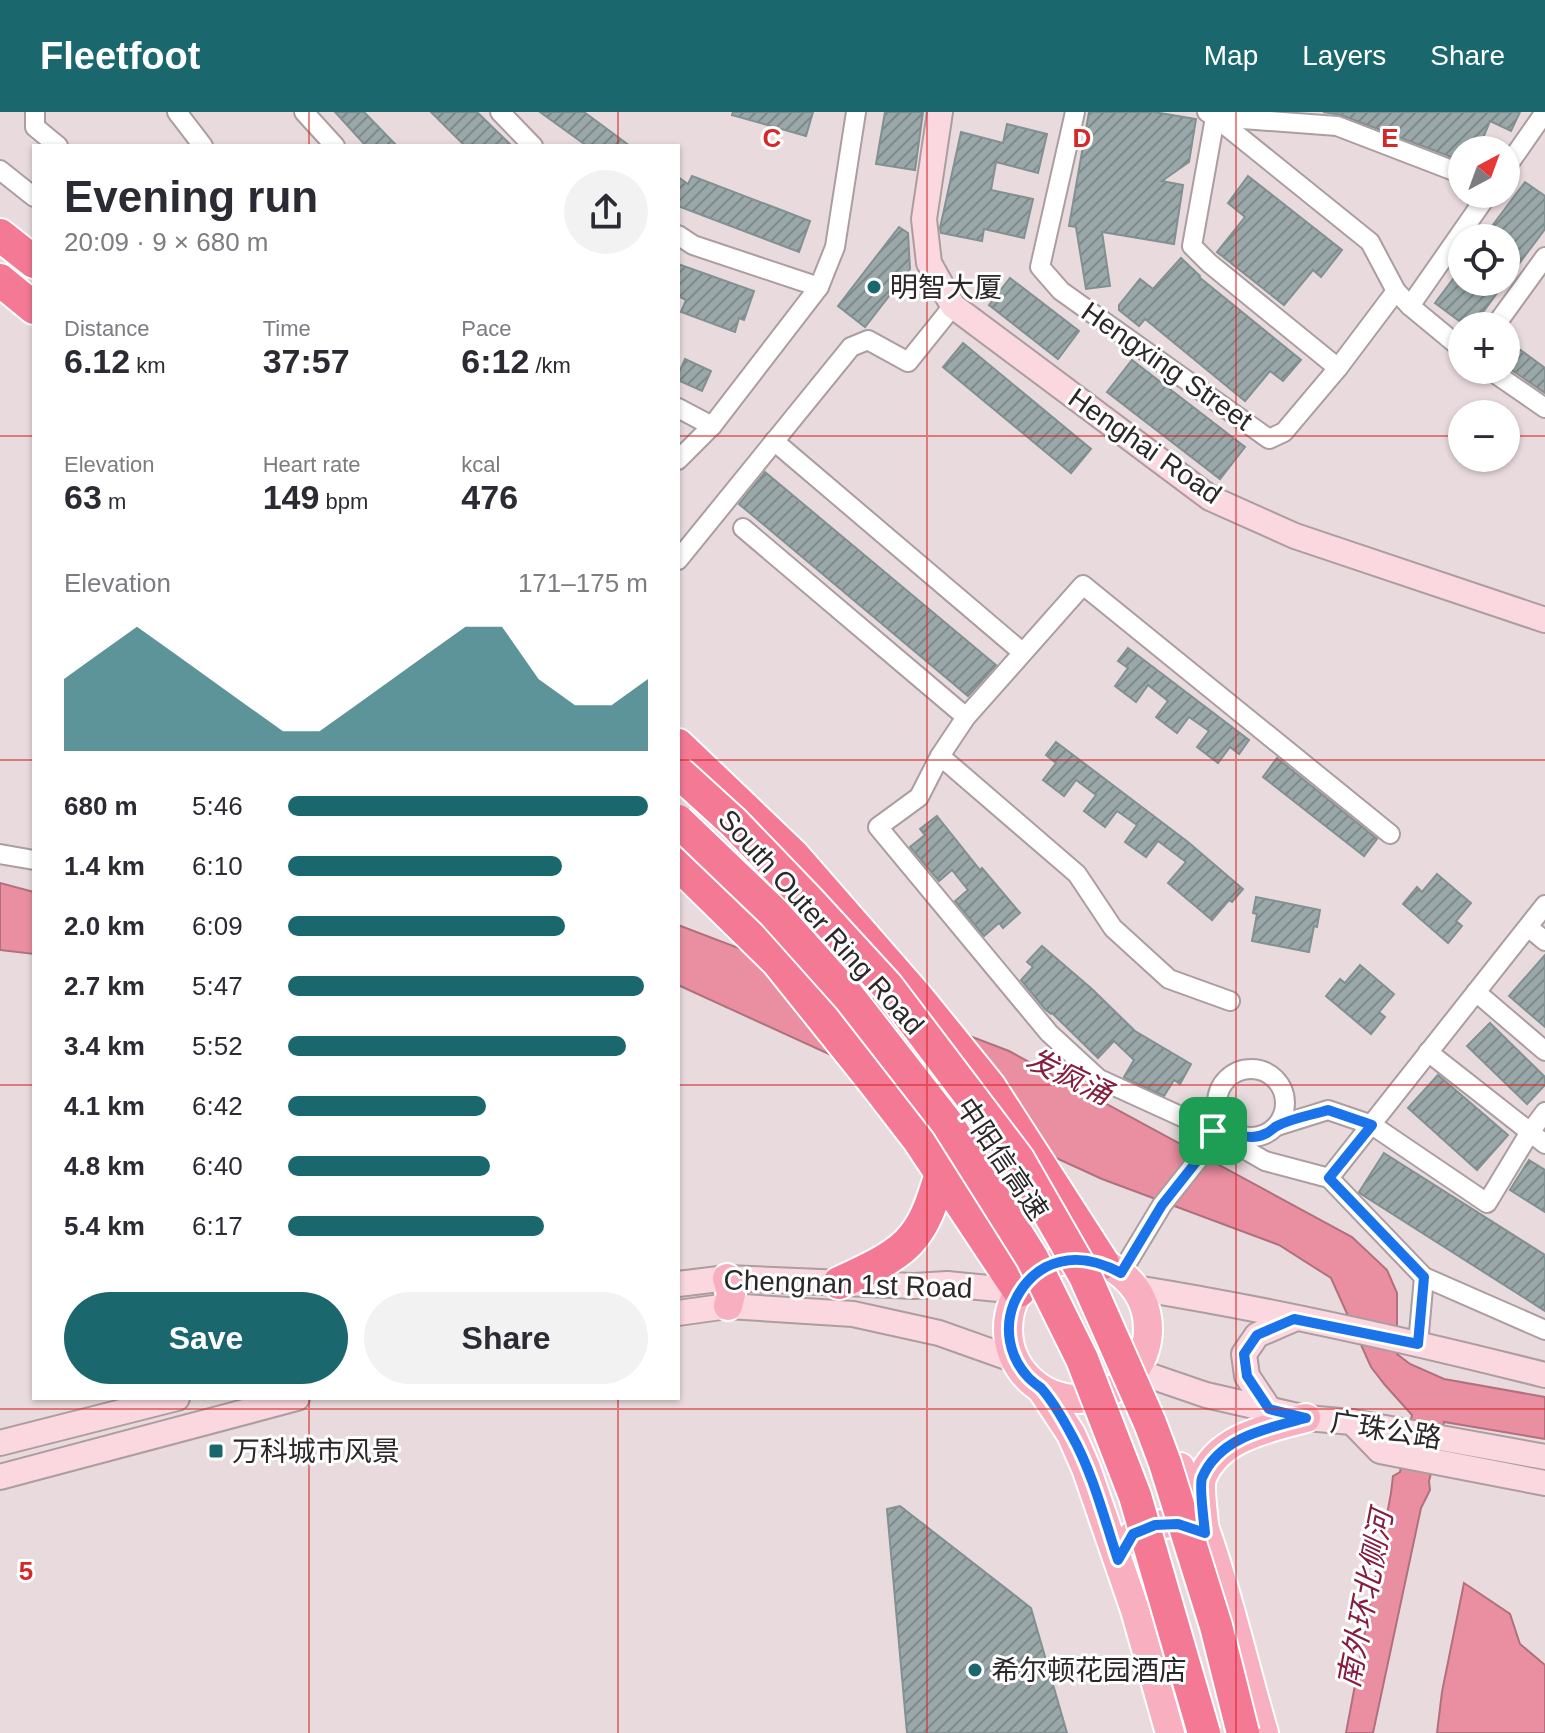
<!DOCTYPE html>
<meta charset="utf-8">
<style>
:root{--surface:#fff;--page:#f2f2f3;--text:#2b2b33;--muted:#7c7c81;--accent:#1a676e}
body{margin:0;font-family:Arial,"Noto Sans SC",sans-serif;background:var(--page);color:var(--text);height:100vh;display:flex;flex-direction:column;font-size:30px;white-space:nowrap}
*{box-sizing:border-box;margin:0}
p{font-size:26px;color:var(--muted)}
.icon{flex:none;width:44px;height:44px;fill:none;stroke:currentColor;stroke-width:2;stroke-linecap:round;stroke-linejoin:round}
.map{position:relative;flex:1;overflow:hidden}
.sheet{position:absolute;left:32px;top:32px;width:648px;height:1256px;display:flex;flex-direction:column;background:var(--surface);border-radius:0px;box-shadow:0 2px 6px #0004}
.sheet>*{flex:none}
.needle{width:52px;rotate:41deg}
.controls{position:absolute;left:1448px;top:24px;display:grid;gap:16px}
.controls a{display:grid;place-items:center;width:72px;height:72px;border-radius:50%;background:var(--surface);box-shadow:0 2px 6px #0004;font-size:40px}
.pin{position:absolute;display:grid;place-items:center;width:68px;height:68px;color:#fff;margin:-34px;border-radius:16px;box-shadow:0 4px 12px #0006}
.round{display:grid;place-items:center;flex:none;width:84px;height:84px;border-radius:42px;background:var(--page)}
.summary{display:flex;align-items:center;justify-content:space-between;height:136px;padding:0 32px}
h1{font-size:44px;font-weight:800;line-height:60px}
.metrics{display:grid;grid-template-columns:repeat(3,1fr);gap:12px;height:136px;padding:8px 32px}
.metrics div{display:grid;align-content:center}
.metrics b{font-size:34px;font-weight:800}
.metrics small{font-size:22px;font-weight:400}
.metrics p{font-size:22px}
.chart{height:224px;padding:16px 32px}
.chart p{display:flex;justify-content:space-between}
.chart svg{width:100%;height:144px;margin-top:8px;fill:var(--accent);opacity:.7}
.action{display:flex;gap:16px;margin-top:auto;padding:16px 32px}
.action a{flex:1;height:92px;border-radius:48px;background:var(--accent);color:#fff;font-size:32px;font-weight:800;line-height:92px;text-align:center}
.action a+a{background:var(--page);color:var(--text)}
ul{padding:0 32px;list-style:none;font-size:26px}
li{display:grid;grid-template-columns:128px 96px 1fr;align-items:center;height:60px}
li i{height:20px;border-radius:10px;background:var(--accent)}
header{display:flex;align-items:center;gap:48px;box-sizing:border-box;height:112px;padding:0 40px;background:var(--accent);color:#fff}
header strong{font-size:38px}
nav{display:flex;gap:44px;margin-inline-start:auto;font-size:28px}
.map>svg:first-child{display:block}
.water{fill:#ea8fa1;stroke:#b1707d;stroke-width:2}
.building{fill:url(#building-hatch);stroke:#829091;stroke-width:2}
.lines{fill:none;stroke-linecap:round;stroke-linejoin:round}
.street-casing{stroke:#ab9da0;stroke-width:22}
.secondary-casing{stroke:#ab9da0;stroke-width:28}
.primary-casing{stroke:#fff;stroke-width:32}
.highway-casing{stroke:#fff;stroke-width:36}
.street{stroke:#fff;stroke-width:18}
.secondary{stroke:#fbd7df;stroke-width:24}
.primary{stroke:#f8afbf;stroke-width:28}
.highway{stroke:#f37995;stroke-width:32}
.highway-bridge-casing{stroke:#fff;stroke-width:36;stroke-linecap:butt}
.highway-bridge{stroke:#f37995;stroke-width:32}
.route-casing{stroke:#fff;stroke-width:16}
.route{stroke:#1a73e8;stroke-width:10}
.grid{fill:none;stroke:#d62828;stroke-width:2;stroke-opacity:0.55}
.poi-dot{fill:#1a676e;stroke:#fff;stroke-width:3}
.labels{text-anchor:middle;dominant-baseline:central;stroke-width:6;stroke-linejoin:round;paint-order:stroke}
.poi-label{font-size:28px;fill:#2c2728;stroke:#fff;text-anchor:start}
.street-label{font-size:28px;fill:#2c2728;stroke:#fff}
.water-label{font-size:30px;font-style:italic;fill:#861c3e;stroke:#fff}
.grid-label{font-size:26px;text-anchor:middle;font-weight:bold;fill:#d62828;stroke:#fff;stroke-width:6;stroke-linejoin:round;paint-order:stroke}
</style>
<header>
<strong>Fleetfoot</strong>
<nav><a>Map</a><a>Layers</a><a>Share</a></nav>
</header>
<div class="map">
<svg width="1545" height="1621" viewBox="0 0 1545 1621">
<defs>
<pattern id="building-hatch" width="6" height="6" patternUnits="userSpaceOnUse" patternTransform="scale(2)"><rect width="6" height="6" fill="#9aa8a9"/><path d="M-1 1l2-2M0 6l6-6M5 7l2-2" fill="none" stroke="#7e898a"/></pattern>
</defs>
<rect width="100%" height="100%" fill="#e9dbdd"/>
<g class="water">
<path d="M0,771l34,9v62l-34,-4z"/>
<path d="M678,813l331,126 343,186 35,33 10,23v61l13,10 34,15 101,18v42l-101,-17 -15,59 1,9 -9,18 -48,225h-27l45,-240 2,-17 7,-4 12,-57 -27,-30 -14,-18 -40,-89 -52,-33 -177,-66 -424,-194z"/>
<path d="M1464,1471l46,31 10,30 25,21v68h-108l5,-41z"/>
</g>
<g class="building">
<path d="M335,0h29l33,34h-31z"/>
<path d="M431,0h46l35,34h-47z"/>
<path d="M540,0h44l46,34h-43z"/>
<path d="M733,0h80l-7,24 -74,-21z"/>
<path d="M885,0h38l-8,58 -39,-6z"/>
<path d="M1089,0h65l42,7 -7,43 -27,19 21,4 -9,59 -72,-12 8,54 -24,3 -10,-62 -7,-1z"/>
<path d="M1323,0h197l-9,19 -21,-10 -12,29h-16v11l-121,-46z"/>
<path d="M1007,12l40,10 -9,39 -42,-11 -5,28 42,9 -9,39 -40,-9 -2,12 -41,-8 -1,-5 21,-96 42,11z"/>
<path d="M692,64l118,45 -11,31 -121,-46v-29l10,7z"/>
<path d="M1248,64l94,74 -21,27 -8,-7 -29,35 -67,-53 28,-35 -17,-14z"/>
<path d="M1525,70l20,14v33l-39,52v-43h-23z"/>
<path d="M899,115l9,6 2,36 -45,58 -27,-21z"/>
<path d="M1181,146l19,18 -1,1 102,83 -18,21 -13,-10 -25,30 -100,-82 -6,7 -20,-16v-5l21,-26 13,10z"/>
<path d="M678,152l76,27 -10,29 -5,-2 -4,14 -54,-20 5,-12 -8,-4z"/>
<path d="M1462,155v15h43l-32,44h-7l-31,-23z"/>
<path d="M1010,166l69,53 -21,28 -69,-54z"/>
<path d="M963,231l128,106 -20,24 -128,-106z"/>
<path d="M1511,231l34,25v25l-39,-27v-15z"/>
<path d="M685,247l26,12 -9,20 -24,-11v-5z"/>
<path d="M1132,248l113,87 -25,32 -113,-87z"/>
<path d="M765,360l231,193 -28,31 -229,-192z"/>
<path d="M1128,536l121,92 -10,14 -9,-7 -12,16 -21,-16 12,-16 -20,-14 -12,16 -21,-16 12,-16 -20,-16 -12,17 -21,-16 13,-18 -10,-7z"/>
<path d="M1056,630l132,100 55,47 -11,13 -3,-2 -17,20 -44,-37 18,-21 -28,-21 -12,16 -21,-15 12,-17 -20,-14 -12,16 -21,-16 12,-16 -20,-15 -12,16 -21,-16 13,-17 -10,-8z"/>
<path d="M1277,646l100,81 -13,17 -101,-79z"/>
<path d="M937,704l43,54 2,-2 38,45 -17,15 -4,-5 -15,13 -29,-35 13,-11 -16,-20 -13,11 -29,-34 15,-12 -5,-6z"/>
<path d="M1437,762l34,29 -15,18 6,5 -14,17 -45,-39 14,-17 5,5z"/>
<path d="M1256,785l64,13 -3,17 -3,-1 -5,26 -57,-11 5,-27 -4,-1z"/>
<path d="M1042,834l50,43 43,42 56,33 -11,20 -6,-4 -10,16 -37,-17 -3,-2 10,-17 -20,-19 -16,17 -46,-45 -1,1 -6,-5 -24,-29 12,-13 -6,-5z"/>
<path d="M1545,843v72l-36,-31z"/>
<path d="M1360,853l34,29 -15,18 6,5 -14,17 -45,-38 14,-17 5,4z"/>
<path d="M1490,911l55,54v8l-18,19 -60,-58z"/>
<path d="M1438,963l70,60 -31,35 -69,-62z"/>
<path d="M1384,1041l161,102v56l-184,-117 -2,-2z"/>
<path d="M1529,1048l16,10v42l-35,-22z"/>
<path d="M900,1394l131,102 36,125h-160l-20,-224z"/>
</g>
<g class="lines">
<defs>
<g id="street">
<path d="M35,0v15l23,19"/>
<path d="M177,0l26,34"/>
<path d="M304,0l31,34"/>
<path d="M500,0l33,34"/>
<path d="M1075,0l-35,155 21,24 208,148 15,-7 54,-64 58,-77"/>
<path d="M1207,0l8,5 155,125 26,49 14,15 52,43"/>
<path d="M1216,0l-24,134 17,17 129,105"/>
<path d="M1215,5l122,9 125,48"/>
<path d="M1506,56l39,-56"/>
<path d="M0,58l34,27"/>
<path d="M678,123l15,10 126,42"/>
<path d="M1410,194l78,-112"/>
<path d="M1495,214l50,-69"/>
<path d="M1490,258l55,38"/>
<path d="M678,296l34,18"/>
<path d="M774,329l248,211"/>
<path d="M678,348l34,-34 107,-139 16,-40 21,-135"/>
<path d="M743,416l223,189"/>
<path d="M678,448l173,-213 17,-7 40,22 45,-56"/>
<path d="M940,644l137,118 36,54 56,51 61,22"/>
<path d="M1390,722l-307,-249 -117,132 -26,39 -21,41 -41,30 171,206 50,46 114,52 52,30 64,17 95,99 121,53"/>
<path d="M0,742l34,6"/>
<path d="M1528,815l17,14"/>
<path d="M1476,880l69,59"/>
<path d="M1428,940l102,80 15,-20"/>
<circle cx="1251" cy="991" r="34"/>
<path d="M1277,1014l51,-16 44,15 115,78 43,-71 15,12"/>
<path d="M1329,1066l216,-273"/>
<path d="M1121,1161l41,-68 46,-58 5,-16 6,-9"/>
<path d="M1418,1232l6,-67"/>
</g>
<g id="secondary">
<path d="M940,0l-16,107 5,44 24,43 257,192 85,38 250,84"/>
<path d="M678,1172l49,-6 187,8 33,-2 72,7"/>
<path d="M1136,1176c138,22 274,53 409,87"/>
<path d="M678,1201l50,-7 125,8 86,19 76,27"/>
<path d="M1136,1259l70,24 100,23 46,4 193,35"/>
<path d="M1269,1297l-22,-33 -3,-22 13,-19 37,-16"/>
<path d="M1352,1310l28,29 165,32"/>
<path d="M0,1331l177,-45"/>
<path d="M0,1365l297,-79"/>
</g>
<g id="primary">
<circle cx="1078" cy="1217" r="70"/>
<path d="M727,1166l4,16 -3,12"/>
<path d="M1042,1278l29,44 15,34 49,142 35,123"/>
<path d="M1180,1355c39,85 58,177 84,266"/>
<path d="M1129,1428c8,-14 35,-18 50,-16 9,2 18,7 26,9 -1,-11 -6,-46 -3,-55 16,-41 67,-50 104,-60"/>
</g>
<g id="highway">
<path d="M0,123l34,27"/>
<path d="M0,168l34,28"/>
<path d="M678,633l115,110 124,142 72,89 114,177"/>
<path d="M678,752l99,97 97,121 44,57 101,152"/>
<path d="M839,1171c23,-11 58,-25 74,-46 15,-18 21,-42 28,-63 14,10 31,26 47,34 3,1 8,2 12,2 30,4 40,-14 38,-42"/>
</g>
</defs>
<use href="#street" class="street-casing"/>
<use href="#secondary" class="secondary-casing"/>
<use href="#primary" class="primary-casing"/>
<use href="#highway" class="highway-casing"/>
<use href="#street" class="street"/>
<use href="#secondary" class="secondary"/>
<use href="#primary" class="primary"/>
<use href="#highway" class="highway"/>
<defs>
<g id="highway-bridge">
<path d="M678,660l55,50 75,78 79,86 131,173 67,117 65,147 15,40 51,163 27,107"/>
<path d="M678,709l96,92 75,84 98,126 85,135 50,101 53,137 69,237"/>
</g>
</defs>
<use href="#highway-bridge" class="highway-bridge-casing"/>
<use href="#highway-bridge" class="highway-bridge"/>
</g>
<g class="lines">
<defs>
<path id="route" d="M1328,998l44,15 -43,53 95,99 -6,67 -124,-25 -37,16 -13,19 3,22 22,33 37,9c-38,10 -87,19 -104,60 -3,9 2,44 3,55l-27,-9 -23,1 -22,9 -15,26c-14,-42 -25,-87 -47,-126 -7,-13 -20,-35 -30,-46 -5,-4 -10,-7 -14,-12 -18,-20 -23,-48 -13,-73 7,-16 17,-28 32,-36 26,-13 51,-7 75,6l41,-68 46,-58 5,-16 8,-11c10,15 29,22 46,13 4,-2 6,-5 10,-7 15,-8 35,-11 51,-16z"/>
</defs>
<use href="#route" class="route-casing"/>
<use href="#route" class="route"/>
</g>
<path class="grid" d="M309,0v34M618,0v34M927,0v1621M1236,0v1621M0,324h34M678,324h784M1506,324h39M0,648h34M678,648h867M0,973h34M678,973h867M309,1286v335M618,1286v335M0,1297h1545"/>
<g class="poi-dot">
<circle cx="874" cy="175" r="8"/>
<rect x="208" y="1331" width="16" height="16" rx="4"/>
<circle cx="975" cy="1558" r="8"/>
</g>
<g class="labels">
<g class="poi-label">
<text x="890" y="175">明智大厦</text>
<text x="232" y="1339">万科城市风景</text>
<text x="991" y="1558">希尔顿花园酒店</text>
</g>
<g class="street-label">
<text transform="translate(1167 254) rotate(35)">Hengxing Street</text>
<text transform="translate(1145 334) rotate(35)">Henghai Road</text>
<text transform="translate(821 810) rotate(48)">South Outer Ring Road</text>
<text transform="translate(1002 1047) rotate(56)">中阳信高速</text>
<text transform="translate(848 1172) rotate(2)">Chengnan 1st Road</text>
<text transform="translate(1386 1318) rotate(9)">广珠公路</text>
</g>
<g class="water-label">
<text transform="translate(1069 964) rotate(26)">发疯涌</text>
<text transform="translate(1365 1487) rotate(-79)">南外环北侧河</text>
</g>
</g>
<g class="grid-label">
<text x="772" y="35">C</text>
<text x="1082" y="35">D</text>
<text x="1390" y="35">E</text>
<text x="26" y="1468">5</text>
</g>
</svg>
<div class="controls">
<a><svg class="needle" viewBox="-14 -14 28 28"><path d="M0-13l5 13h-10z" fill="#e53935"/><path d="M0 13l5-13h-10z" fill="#7c7c81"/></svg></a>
<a><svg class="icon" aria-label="locate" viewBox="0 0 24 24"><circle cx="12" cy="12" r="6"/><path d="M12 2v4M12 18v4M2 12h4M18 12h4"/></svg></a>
<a>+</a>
<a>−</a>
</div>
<div class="pin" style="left:1213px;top:1019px;background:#1e9e55"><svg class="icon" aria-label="arrive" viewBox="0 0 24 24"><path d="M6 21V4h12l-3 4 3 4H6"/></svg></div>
<section class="sheet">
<div class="summary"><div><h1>Evening run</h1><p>20:09 · 9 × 680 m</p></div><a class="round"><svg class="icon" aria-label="share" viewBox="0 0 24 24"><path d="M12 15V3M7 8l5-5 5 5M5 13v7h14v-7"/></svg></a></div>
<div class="metrics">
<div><p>Distance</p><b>6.12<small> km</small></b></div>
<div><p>Time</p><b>37:57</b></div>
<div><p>Pace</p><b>6:12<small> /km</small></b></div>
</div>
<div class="metrics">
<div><p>Elevation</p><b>63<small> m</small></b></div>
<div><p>Heart rate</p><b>149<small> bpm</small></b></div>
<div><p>kcal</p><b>476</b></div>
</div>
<div class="chart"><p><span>Elevation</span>171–175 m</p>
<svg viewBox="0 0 160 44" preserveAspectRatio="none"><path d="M0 44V22L10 14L20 6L30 14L40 22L50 30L60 38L70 38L80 30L90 22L100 14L110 6L120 6L130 22L140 30L150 30L160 22V44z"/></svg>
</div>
<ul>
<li><b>680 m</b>5:46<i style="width:100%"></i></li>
<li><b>1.4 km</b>6:10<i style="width:76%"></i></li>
<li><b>2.0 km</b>6:09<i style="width:77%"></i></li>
<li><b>2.7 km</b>5:47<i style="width:99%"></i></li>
<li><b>3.4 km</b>5:52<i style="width:94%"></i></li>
<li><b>4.1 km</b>6:42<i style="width:55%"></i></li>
<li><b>4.8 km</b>6:40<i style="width:56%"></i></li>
<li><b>5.4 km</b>6:17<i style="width:71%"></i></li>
</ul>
<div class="action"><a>Save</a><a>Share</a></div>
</section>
</div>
